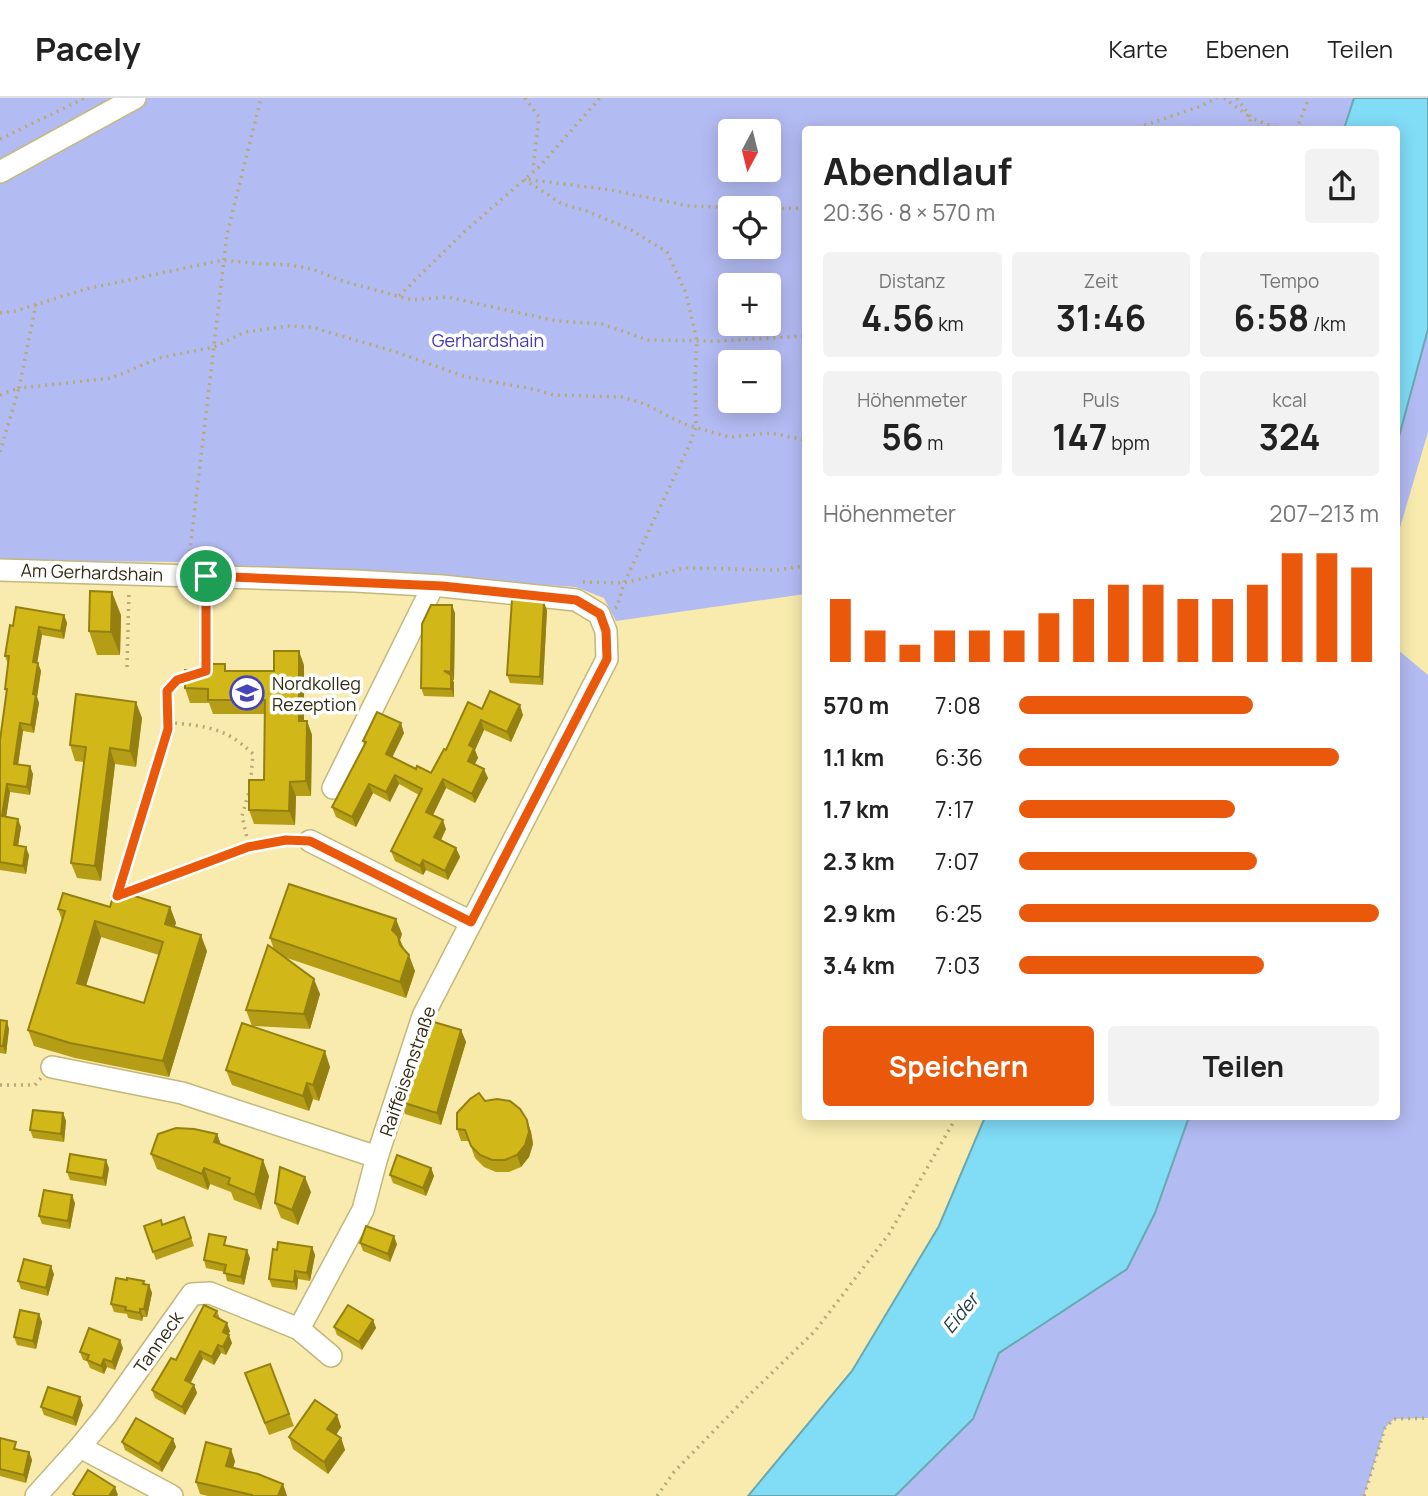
<!DOCTYPE html>
<html lang="de">
<meta charset="utf-8">
<style>
:root{--surface:#fff;--page:#f2f2f2;--text:#222;--muted:#767676;--line:#e0e0e0;--accent:#ea580c}
body{margin:0;font-family:Manrope,sans-serif;background:var(--page);color:var(--text);height:100vh;display:flex;flex-direction:column;font-size:26px;white-space:nowrap}
*{box-sizing:border-box;margin:0}
p{font-size:23px;color:var(--muted)}
.icon{flex:none;width:38px;height:38px;fill:none;stroke:currentColor;stroke-width:2;stroke-linecap:round;stroke-linejoin:round}
.map{position:relative;flex:1;overflow:hidden}
.drawer{position:absolute;left:802px;top:28px;width:598px;height:994px;display:flex;flex-direction:column;background:var(--surface);border-radius:7px;box-shadow:0 4px 18px #0003}
.drawer>*{flex:none}
.needle{width:46px;rotate:187deg}
.fabs{position:absolute;left:718px;top:21px;display:grid;gap:14px}
.fabs a{display:grid;place-items:center;width:63px;height:63px;border-radius:7px;background:var(--surface);box-shadow:0 4px 18px #0003;font-size:35px}
.pin{position:absolute;display:grid;place-items:center;width:60px;height:60px;color:#fff;margin:-30px;border:4px solid #fff;border-radius:50%;box-shadow:0 2px 7px #0007}
.round{display:grid;place-items:center;flex:none;width:74px;height:74px;border-radius:7px;background:var(--page)}
.summary{display:flex;align-items:center;justify-content:space-between;height:119px;padding:0 21px}
h1{font-size:38px;font-weight:700;line-height:52px}
.figures{display:grid;grid-template-columns:repeat(3,1fr);gap:10px;height:119px;padding:7px 21px}
.figures div{display:grid;align-content:center;border-radius:7px;background:var(--page);text-align:center}
.figures b{font-size:35px;font-weight:700}
.figures small{font-size:19px;font-weight:400}
.figures p{font-size:19px}
.chart{height:196px;padding:14px 21px}
.chart p{display:flex;justify-content:space-between}
.chart svg{width:100%;height:126px;margin-top:7px;stroke:var(--accent);stroke-width:6}
.button{display:flex;gap:14px;margin-top:auto;padding:14px 21px}
.button a{flex:1;height:80px;border-radius:7px;background:var(--accent);color:#fff;font-size:28px;font-weight:700;line-height:80px;text-align:center}
.button a+a{background:var(--page);color:var(--text)}
ul{padding:0 21px;list-style:none;font-size:23px}
li{display:grid;grid-template-columns:112px 84px 1fr;align-items:center;height:52px}
li i{height:18px;border-radius:9px;background:var(--accent)}
header{display:flex;align-items:center;gap:42px;box-sizing:border-box;height:98px;padding:0 35px;background:var(--surface);border-bottom:2px solid var(--line)}
header strong{font-size:33px}
nav{display:flex;gap:38px;margin-inline-start:auto;font-size:24px}
.map>svg:first-child{display:block}
.green{fill:#b3bbf3;fill-rule:evenodd}
.water{fill:#81dcf6;stroke:#69a8b2;stroke-width:2}
.lines{fill:none;stroke-linecap:round;stroke-linejoin:round}
.minor-casing{stroke:#c3b77a;stroke-width:24}
.path{stroke:#b5ab7a;stroke-width:3.5;stroke-dasharray:2 5;stroke-linecap:butt}
.minor{stroke:#fff;stroke-width:21}
.wall{fill:#b59d15;fill-rule:evenodd}
.shaded-wall{fill:#938011}
.building{fill:#d2b718;stroke:#938011;stroke-width:2;fill-rule:evenodd}
.route-casing{stroke:#fff;stroke-width:14}
.route{stroke:#ea580c;stroke-width:9}
.labels{text-anchor:middle;dominant-baseline:central;stroke-width:7;stroke-linejoin:round;paint-order:stroke}
.park-label{font-size:18px;fill:#423ab5;stroke:#fff}
.street-label{font-size:18px;fill:#322d14;stroke:#fff}
.poi-label{font-size:18px;fill:#322d14;stroke:#fff;text-anchor:start}
.water-label{font-size:19px;font-style:italic;fill:#244048;stroke:#fff}
</style>
<header>
<strong>Pacely</strong>
<nav><a>Karte</a><a>Ebenen</a><a>Teilen</a></nav>
</header>
<div class="map">
<svg width="1428" height="1398" viewBox="0 0 1428 1398">
<rect width="100%" height="100%" fill="#f8ebad"/>
<g class="green">
<path d="M0,0h1354l-10,31 -539,1v464l-189,27 -12,-23 -28,-11 -398,-25 -178,-2zM730,33h38v39h-38zM730,110h38v39h-38zM730,187h38v39h-38zM730,264h38v39h-38z"/>
<path d="M1428,231v103l-31,106v-94z"/>
<path d="M1397,551l31,26v743l-34,1 -9,9 -21,68h-469l78,-77 26,-66 128,-84 28,-56 34,-96 207,-1z"/>
</g>
<g class="water">
<path d="M1354,0h74v231l-31,115 -1,-314 -52,-1z"/>
<path d="M985,1019h204l-34,96 -28,56 -128,84 -26,66 -78,77h-147l104,-125 87,-145z"/>
</g>
<g class="lines">
<defs>
<g id="minor">
<path d="M0,74l135,-74"/>
<path d="M0,472l355,11 87,5 134,14 23,14 7,17 1,28 -184,357 -46,141 -195,-64 -130,-26"/>
<path d="M333,690l100,-202"/>
<path d="M310,743l161,81"/>
<path d="M299,1231l32,27"/>
<path d="M80,1349l92,49"/>
<path d="M36,1398l44,-49 26,-32 86,-121 18,-1 89,36 64,-119 14,-53"/>
</g>
</defs>
<use href="#minor" class="minor-casing"/>
<g class="path">
<path d="M525,0l14,19 -6,52"/>
<path d="M1224,0l27,20 -4,12"/>
<path d="M1237,0l14,20 31,12"/>
<path d="M1131,32l67,-23 19,-9"/>
<path d="M1296,32l13,-32"/>
<path d="M0,41l85,-41"/>
<path d="M768,111l37,-1"/>
<path d="M399,198l65,-64 76,-66 60,-68"/>
<path d="M36,206l-17,84 93,-10 47,-20 55,-11 31,-15 44,-6 22,1 88,26 67,24 67,12 21,6 68,2 23,7 39,20 45,13 42,-4 34,7"/>
<path d="M0,215l16,-2 70,-22 137,-29 28,3 38,2 23,4 27,11 73,20 35,-3 110,24 45,3 46,16 70,1 87,-5"/>
<path d="M0,297l19,-7"/>
<path d="M0,354l19,-64"/>
<path d="M189,461l38,-325 34,-136"/>
<path d="M583,484l41,1 60,-15 93,2 28,-4"/>
<path d="M206,498l1,72"/>
<path d="M615,510l2,-1 7,-24 65,-137 7,-19 -1,-50 2,-36 -11,-48 -19,-41 -36,-22 -44,-19 -25,-7 -38,-25 87,11 78,16 61,2"/>
<path d="M127,569l2,-75"/>
<path d="M168,624c38,5 56,4 85,32l-3,34 -8,28 7,31"/>
<path d="M117,796l51,-165 -1,-38 10,-11 11,-3"/>
<path d="M122,796l127,-47 42,-7"/>
<path d="M0,987h35l6,-7"/>
<path d="M657,1398l17,-24 69,-71 72,-70 74,-97 68,-118"/>
<path d="M1364,1398l21,-68 9,-9 34,-1"/>
</g>
<use href="#minor" class="minor"/>
</g>
<g class="wall">
<path d="M547,512l-4,75 -33,-2 -3,-8z"/>
<path d="M455,515l-1,67h-1l1,3v14l-30,-1 -3,-8z"/>
<path d="M64,517l3,8 -3,16 -22,-4 -5,27 4,9 -4,26 2,6 -5,30 -11,-2 -5,33 15,10 -3,21 -20,-3 -4,25 15,10 -3,19 11,9 -3,19 -26,-4v-130l7,-46 -2,-5 3,-25 -3,-8 8,-30z"/>
<path d="M121,517l-1,40h-23l-8,-24z"/>
<path d="M304,567v56h3l5,14 -1,61h-15l-1,29 -41,-1 -5,-14 15,-30 1,-66h-52l-4,-11h-19l-5,-15 42,-17h47z"/>
<path d="M482,611l41,6 -12,27 -27,-12 -9,20 3,8 -3,6 13,14 -13,25 -29,-15 -13,27 13,14 -5,11 15,8 4,9 -12,23 -22,-10 -3,5 -28,-14 -4,-10 28,-56 -20,-11 -9,18 -17,-9 -17,34 -20,-10 -4,-10 32,-62 -1,-4 41,-8 -12,24 24,12 15,4 15,-23z"/>
<path d="M142,620l-6,49 -21,-3 -14,117 -24,-3 -6,-15 13,-101 -9,-1 -5,-16z"/>
<path d="M110,809h60l6,16 -2,4 33,24 -38,126 -94,-19 -41,-12 -6,-16 34,-110 -4,-11zM101,839l58,18 -15,48 -58,-17z"/>
<path d="M402,836l-2,6 15,31 -9,27 -122,-41 36,37 -10,35 -58,-3 -6,-16 28,-60 -4,-12z"/>
<path d="M0,922l9,9 -3,25 -6,-1z"/>
<path d="M461,932l5,12 -25,83 -36,-11 -4,-12z"/>
<path d="M330,969l-11,34 -6,-2 -4,12 -77,-26 -6,-15z"/>
<path d="M485,1003l42,19 4,12 2,12 -4,13 -8,10 -12,5h-13l-12,-5 -9,-9 -6,-17h-8l-4,-12z"/>
<path d="M63,1015l3,8 -2,21 -31,-4 -3,-8z"/>
<path d="M217,1036l4,11 48,31 -8,34 -27,-10 -3,-8 -21,-8 -2,6 -51,-21 -6,-15z"/>
<path d="M109,1070l-3,18 -36,-6 -3,-8z"/>
<path d="M431,1070l3,8 -8,20 -33,-13 -3,-8z"/>
<path d="M311,1094l-13,33 -17,-7 -6,-15z"/>
<path d="M75,1105l-5,26 -28,-5 -3,-8z"/>
<path d="M184,1119l10,29 -38,14 -12,-34 18,-1z"/>
<path d="M360,1145l37,1 -7,18 -27,-11z"/>
<path d="M229,1147l21,13 -6,27 -17,-4 -2,-9 -19,-4 -2,-8z"/>
<path d="M312,1149l3,8 -5,26 -12,-2 -1,11 -25,-3 -3,-8 8,-29z"/>
<path d="M54,1176l-6,22 -27,-7 -3,-8z"/>
<path d="M127,1182l17,1 1,4h4l3,8 -5,24h-4l-1,4 -14,-3 -1,-4 -13,-2 -3,-8z"/>
<path d="M217,1213l3,8 10,12 -2,4 4,8 -6,12 -5,-2 -7,12 -11,-6 -13,24 4,2 3,8 -12,22 -30,-17 -3,-8z"/>
<path d="M39,1216l3,8 -6,27 -19,-4 -3,-8z"/>
<path d="M373,1222l3,8 -14,22 -25,-15 -3,-8z"/>
<path d="M123,1250l-8,22 -8,-3 -3,7 -14,-6 -3,-7 -4,-1 -3,-8z"/>
<path d="M270,1266l24,62 -25,9 -24,-62z"/>
<path d="M83,1307l-7,21 -32,-11 -3,-8z"/>
<path d="M337,1317l4,12 -5,8 5,3 4,12 -17,24 -35,-25 -4,-12z"/>
<path d="M0,1340l19,12 10,2 3,8 -6,23 -26,-7z"/>
<path d="M173,1341l3,8 -14,25 -37,-22 -3,-8z"/>
<path d="M235,1363l-2,7 50,16 4,12h-79l-8,-2 -4,-12z"/>
</g>
<g class="shaded-wall">
<path d="M112,494l9,23 -1,40 -9,-23z"/>
<path d="M544,504l3,8 -4,75 -3,-8z"/>
<path d="M452,507l3,8 -1,67 -3,-8z"/>
<path d="M64,517l3,8 -3,16 -3,-8z"/>
<path d="M39,529l3,8 -6,35 -3,-8z"/>
<path d="M299,553l5,14v71l-5,-15z"/>
<path d="M38,565l3,8 -4,26 2,6 -5,30 -3,-8 2,-31z"/>
<path d="M451,577l3,8v14l-3,-8z"/>
<path d="M136,604l6,16 -6,49 -6,-16z"/>
<path d="M520,607l3,10 -12,27 -4,-10z"/>
<path d="M481,622l3,10 -9,20 3,8 -7,12 -3,-9 1,-16z"/>
<path d="M307,623l5,14 -1,61 -5,-15z"/>
<path d="M20,625l3,8 -6,41 -3,-8z"/>
<path d="M401,625l3,10 -15,31 -3,-10z"/>
<path d="M110,650l5,16 -14,117 -6,-15z"/>
<path d="M30,668l3,8 -3,21 -3,-8z"/>
<path d="M484,671l4,9 -13,25 -3,-9z"/>
<path d="M395,677l4,9 -9,18 -4,-10z"/>
<path d="M443,681l3,9 -16,33 -4,-9z"/>
<path d="M290,684l6,14 -1,29 -6,-14z"/>
<path d="M7,686l3,8 -5,32 -3,-8z"/>
<path d="M369,686l4,9 -17,34 -4,-10z"/>
<path d="M18,721l3,8 -4,26 -3,-8z"/>
<path d="M443,722l3,9 -8,17 -4,-9z"/>
<path d="M26,749l3,8 -3,19 -3,-8z"/>
<path d="M456,750l4,9 -12,23 -3,-9z"/>
<path d="M423,762l3,10 -3,5 -3,-9z"/>
<path d="M170,809l6,16 -6,17 -5,-16z"/>
<path d="M396,821l6,15 -2,6 4,11 -12,-21z"/>
<path d="M95,823l6,16 -19,62 -5,-16z"/>
<path d="M201,837l6,16 -38,126 -6,-16z"/>
<path d="M409,857l6,16 -9,27 -6,-16z"/>
<path d="M314,881l6,15 -10,35 -6,-15z"/>
<path d="M7,923l2,8 -3,25 -3,-8z"/>
<path d="M461,932l5,12 -25,83 -4,-12z"/>
<path d="M325,953l5,16 -11,34 -6,-16z"/>
<path d="M307,985l6,16 -4,12 -6,-15z"/>
<path d="M63,1015l3,8 -2,21 -3,-8z"/>
<path d="M527,1022l4,12 2,12 -4,13 -8,10 -4,-12z"/>
<path d="M217,1036l6,16 -9,-8z"/>
<path d="M106,1062l3,8 -3,18 -3,-8z"/>
<path d="M263,1062l6,16 -8,34 -6,-15z"/>
<path d="M204,1070l6,16 -2,6 -6,-16z"/>
<path d="M431,1070l3,8 -8,20 -3,-8z"/>
<path d="M305,1079l6,15 -13,33 -6,-15z"/>
<path d="M72,1097l3,8 -5,26 -2,-8z"/>
<path d="M394,1138l3,8 -7,18 -2,-8z"/>
<path d="M312,1149l3,8 -5,26 -3,-8z"/>
<path d="M247,1152l3,8 -6,27 -3,-8z"/>
<path d="M51,1168l3,8 -6,22 -2,-8z"/>
<path d="M295,1173l3,8 -1,11 -3,-8z"/>
<path d="M149,1187l3,8 -5,24 -3,-8z"/>
<path d="M140,1211l3,8 -1,4 -2,-8z"/>
<path d="M39,1216l3,8 -6,27 -3,-8z"/>
<path d="M373,1222l3,8 -14,22 -3,-8z"/>
<path d="M227,1225l3,8 -4,9 -3,-8z"/>
<path d="M229,1237l3,8 -6,12 -3,-8z"/>
<path d="M120,1242l3,8 -8,22 -3,-8z"/>
<path d="M218,1247l3,8 -7,12 -2,-8z"/>
<path d="M200,1253l3,8 -15,29 -3,-8z"/>
<path d="M104,1261l3,8 -3,7 -3,-8z"/>
<path d="M194,1287l3,8 -12,22 -3,-8z"/>
<path d="M80,1299l3,8 -7,21 -3,-8z"/>
<path d="M337,1317l4,12 -9,14 -5,-12z"/>
<path d="M341,1340l4,12 -17,24 -4,-12z"/>
<path d="M173,1341l3,8 -14,25 -3,-8z"/>
<path d="M231,1351l4,12 -5,17 -4,-12z"/>
<path d="M29,1354l3,8 -6,23 -2,-8z"/>
<path d="M283,1386l4,12h-9z"/>
<path d="M115,1389l3,8 -1,1h-8z"/>
</g>
<g class="building">
<path d="M90,493l22,1 -1,40 -22,-1z"/>
<path d="M512,501l32,3 -4,75 -33,-2z"/>
<path d="M431,507h21l-1,67 -7,-1 7,4v14l-30,-1 1,-64z"/>
<path d="M16,509l48,8 -3,16 -22,-4 -6,35 5,1 -5,31 3,1 -5,30 -11,-2 -6,41 16,2 -3,21 -20,-3 -5,32 16,3 -4,26 12,2 -3,19 -23,-4v-122l7,-51h-2l4,-33h-4l5,-31 3,1z"/>
<path d="M274,553h25v70h8l-1,60 -16,1 -1,29 -40,-1v-30h15l1,-80h-57v-11l-23,-1v-18h17v-6h23v7h49z"/>
<path d="M490,593l30,14 -13,27 -26,-12 -12,25 5,3 -6,13 16,8 -12,25 -29,-15 -17,33 17,8 -9,17 22,11 -11,23 -22,-11 -3,6 -29,-15 31,-62 -27,-14 -9,17 -17,-8 -17,33 -20,-10 34,-65 -3,-1 14,-29 24,11 -15,31 30,15 1,-3 14,7 13,-24 2,1 22,-48 14,7z"/>
<path d="M76,596l60,8 -6,49 -20,-3 -15,118 -24,-3 15,-116 -16,-2z"/>
<path d="M289,786l107,35 -4,11 6,6 2,9 9,10 -9,27 -130,-44z"/>
<path d="M115,792l55,17 -5,17 36,11 -38,126 -93,-18 -42,-13 37,-119 -7,-2 5,-16 47,14zM95,823l68,21 -19,61 -67,-20z"/>
<path d="M268,847l46,34 -10,35 -58,-4z"/>
<path d="M0,922l7,1 -4,25h-3z"/>
<path d="M427,922l34,10 -24,83 -36,-11z"/>
<path d="M242,925l83,28 -12,34 -6,-2 -4,13 -77,-26z"/>
<path d="M479,995l6,8 12,-2 13,2 10,8 7,11 2,12 -4,13 -8,10 -12,5h-13l-12,-5 -9,-9 -6,-16 -8,-1v-16l13,-14z"/>
<path d="M33,1012l30,3 -2,21 -31,-4z"/>
<path d="M176,1030l18,1 23,5 -3,8 49,18 -8,35 -27,-11 2,-6 -26,-10 -2,6 -51,-20 7,-20z"/>
<path d="M70,1056l36,6 -3,18 -36,-6z"/>
<path d="M397,1057l34,13 -8,20 -33,-13z"/>
<path d="M280,1069l25,10 -13,33 -17,-7z"/>
<path d="M44,1092l28,5 -4,26 -29,-5z"/>
<path d="M184,1119l7,21 -38,14 -9,-26 17,-6 1,5z"/>
<path d="M366,1128l28,10 -6,18 -28,-11z"/>
<path d="M209,1136l17,3 -2,8 23,5 -6,27 -17,-4 2,-8 -22,-5z"/>
<path d="M278,1144l34,5 -5,26 -12,-2 -1,11 -25,-3 4,-30 4,1z"/>
<path d="M24,1161l27,7 -5,22 -28,-7z"/>
<path d="M116,1180l11,2v-2l17,3 -1,3 6,1 -5,24h-4v4l-15,-3 1,-3 -15,-3z"/>
<path d="M204,1207l13,6 -3,5 13,7 -4,9 6,3 -6,12 -5,-2 -6,12 -12,-6 -15,29 9,5 -12,22 -30,-17 19,-32 5,2z"/>
<path d="M348,1207l25,15 -14,22 -25,-15z"/>
<path d="M20,1212l19,4 -6,27 -19,-4z"/>
<path d="M89,1230l31,12 -8,22 -8,-3 -3,7 -14,-6 2,-5 -9,-3z"/>
<path d="M270,1266l19,50 -24,9 -20,-50z"/>
<path d="M48,1289l32,10 -7,21 -32,-11z"/>
<path d="M315,1302l22,15 -10,14 14,9 -17,24 -35,-25z"/>
<path d="M136,1320l37,21 -14,25 -37,-22z"/>
<path d="M0,1340l16,4 -2,7 15,3 -5,23 -24,-6z"/>
<path d="M206,1344l25,7 -5,17 32,8 25,10 -5,12h-26v-1l-56,-13z"/>
<path d="M88,1372l27,17 -6,9h-33l-3,-2z"/>
</g>
<g class="lines">
<defs>
<path id="route" d="M206,478l236,10 134,14 24,14 6,17 1,28 -136,263 -161,-81 -24,-1 -38,7 -131,49 51,-167 -1,-38 10,-11 29,-9z"/>
</defs>
<use href="#route" class="route-casing"/>
<use href="#route" class="route"/>
</g>
<defs>
<symbol id="university-ring" viewBox="-11 -11 22 22"><circle r="9.5" fill="#fff" stroke="#4743b9" stroke-width="1.5"/><path d="M0-5L7-2L0 1L-7-2ZM-4 1L0 2.5L4 1V4Q0 6-4 4Z" fill="#4743b9"/></symbol>
</defs>
<g fill-rule="evenodd">
<use href="#university-ring" x="228" y="576" width="38" height="38"/>
</g>
<g class="labels">
<g class="park-label">
<text x="488" y="242">Gerhardshain</text>
</g>
<g class="street-label">
<text transform="translate(92 474) rotate(2)">Am Gerhardshain</text>
<text transform="translate(407 973) rotate(-71)">Raiffeisenstraße</text>
<text transform="translate(158 1244) rotate(-55)">Tanneck</text>
</g>
<g class="poi-label">
<text x="272" y="585">Nordkolleg<tspan x="272" dy="21">Rezeption</tspan></text>
</g>
<g class="water-label">
<text transform="translate(960 1215) rotate(-51)">Eider</text>
</g>
</g>
</svg>
<div class="fabs">
<a><svg class="needle" viewBox="-14 -14 28 28"><path d="M0-13l5 13h-10z" fill="#e53935"/><path d="M0 13l5-13h-10z" fill="#767676"/></svg></a>
<a><svg class="icon" aria-label="locate" viewBox="0 0 24 24"><circle cx="12" cy="12" r="6"/><path d="M12 2v4M12 18v4M2 12h4M18 12h4"/></svg></a>
<a>+</a>
<a>−</a>
</div>
<div class="pin" style="left:206px;top:478px;background:#1e9e55"><svg class="icon" aria-label="arrive" viewBox="0 0 24 24"><path d="M6 21V4h12l-3 4 3 4H6"/></svg></div>
<section class="drawer">
<div class="summary"><div><h1>Abendlauf</h1><p>20:36 · 8 × 570 m</p></div><a class="round"><svg class="icon" aria-label="share" viewBox="0 0 24 24"><path d="M12 15V3M7 8l5-5 5 5M5 13v7h14v-7"/></svg></a></div>
<div class="figures">
<div><p>Distanz</p><b>4.56<small> km</small></b></div>
<div><p>Zeit</p><b>31:46</b></div>
<div><p>Tempo</p><b>6:58<small> /km</small></b></div>
</div>
<div class="figures">
<div><p>Höhenmeter</p><b>56<small> m</small></b></div>
<div><p>Puls</p><b>147<small> bpm</small></b></div>
<div><p>kcal</p><b>324</b></div>
</div>
<div class="chart"><p><span>Höhenmeter</span>207–213 m</p>
<svg viewBox="0 0 160 44" preserveAspectRatio="none"><path d="M5 44V22M15 44V33M25 44V38M35 44V33M45 44V33M55 44V33M65 44V27M75 44V22M85 44V17M95 44V17M105 44V22M115 44V22M125 44V17M135 44V6M145 44V6M155 44V11"/></svg>
</div>
<ul>
<li><b>570 m</b>7:08<i style="width:65%"></i></li>
<li><b>1.1 km</b>6:36<i style="width:89%"></i></li>
<li><b>1.7 km</b>7:17<i style="width:60%"></i></li>
<li><b>2.3 km</b>7:07<i style="width:66%"></i></li>
<li><b>2.9 km</b>6:25<i style="width:100%"></i></li>
<li><b>3.4 km</b>7:03<i style="width:68%"></i></li>
</ul>
<div class="button"><a>Speichern</a><a>Teilen</a></div>
</section>
</div>
